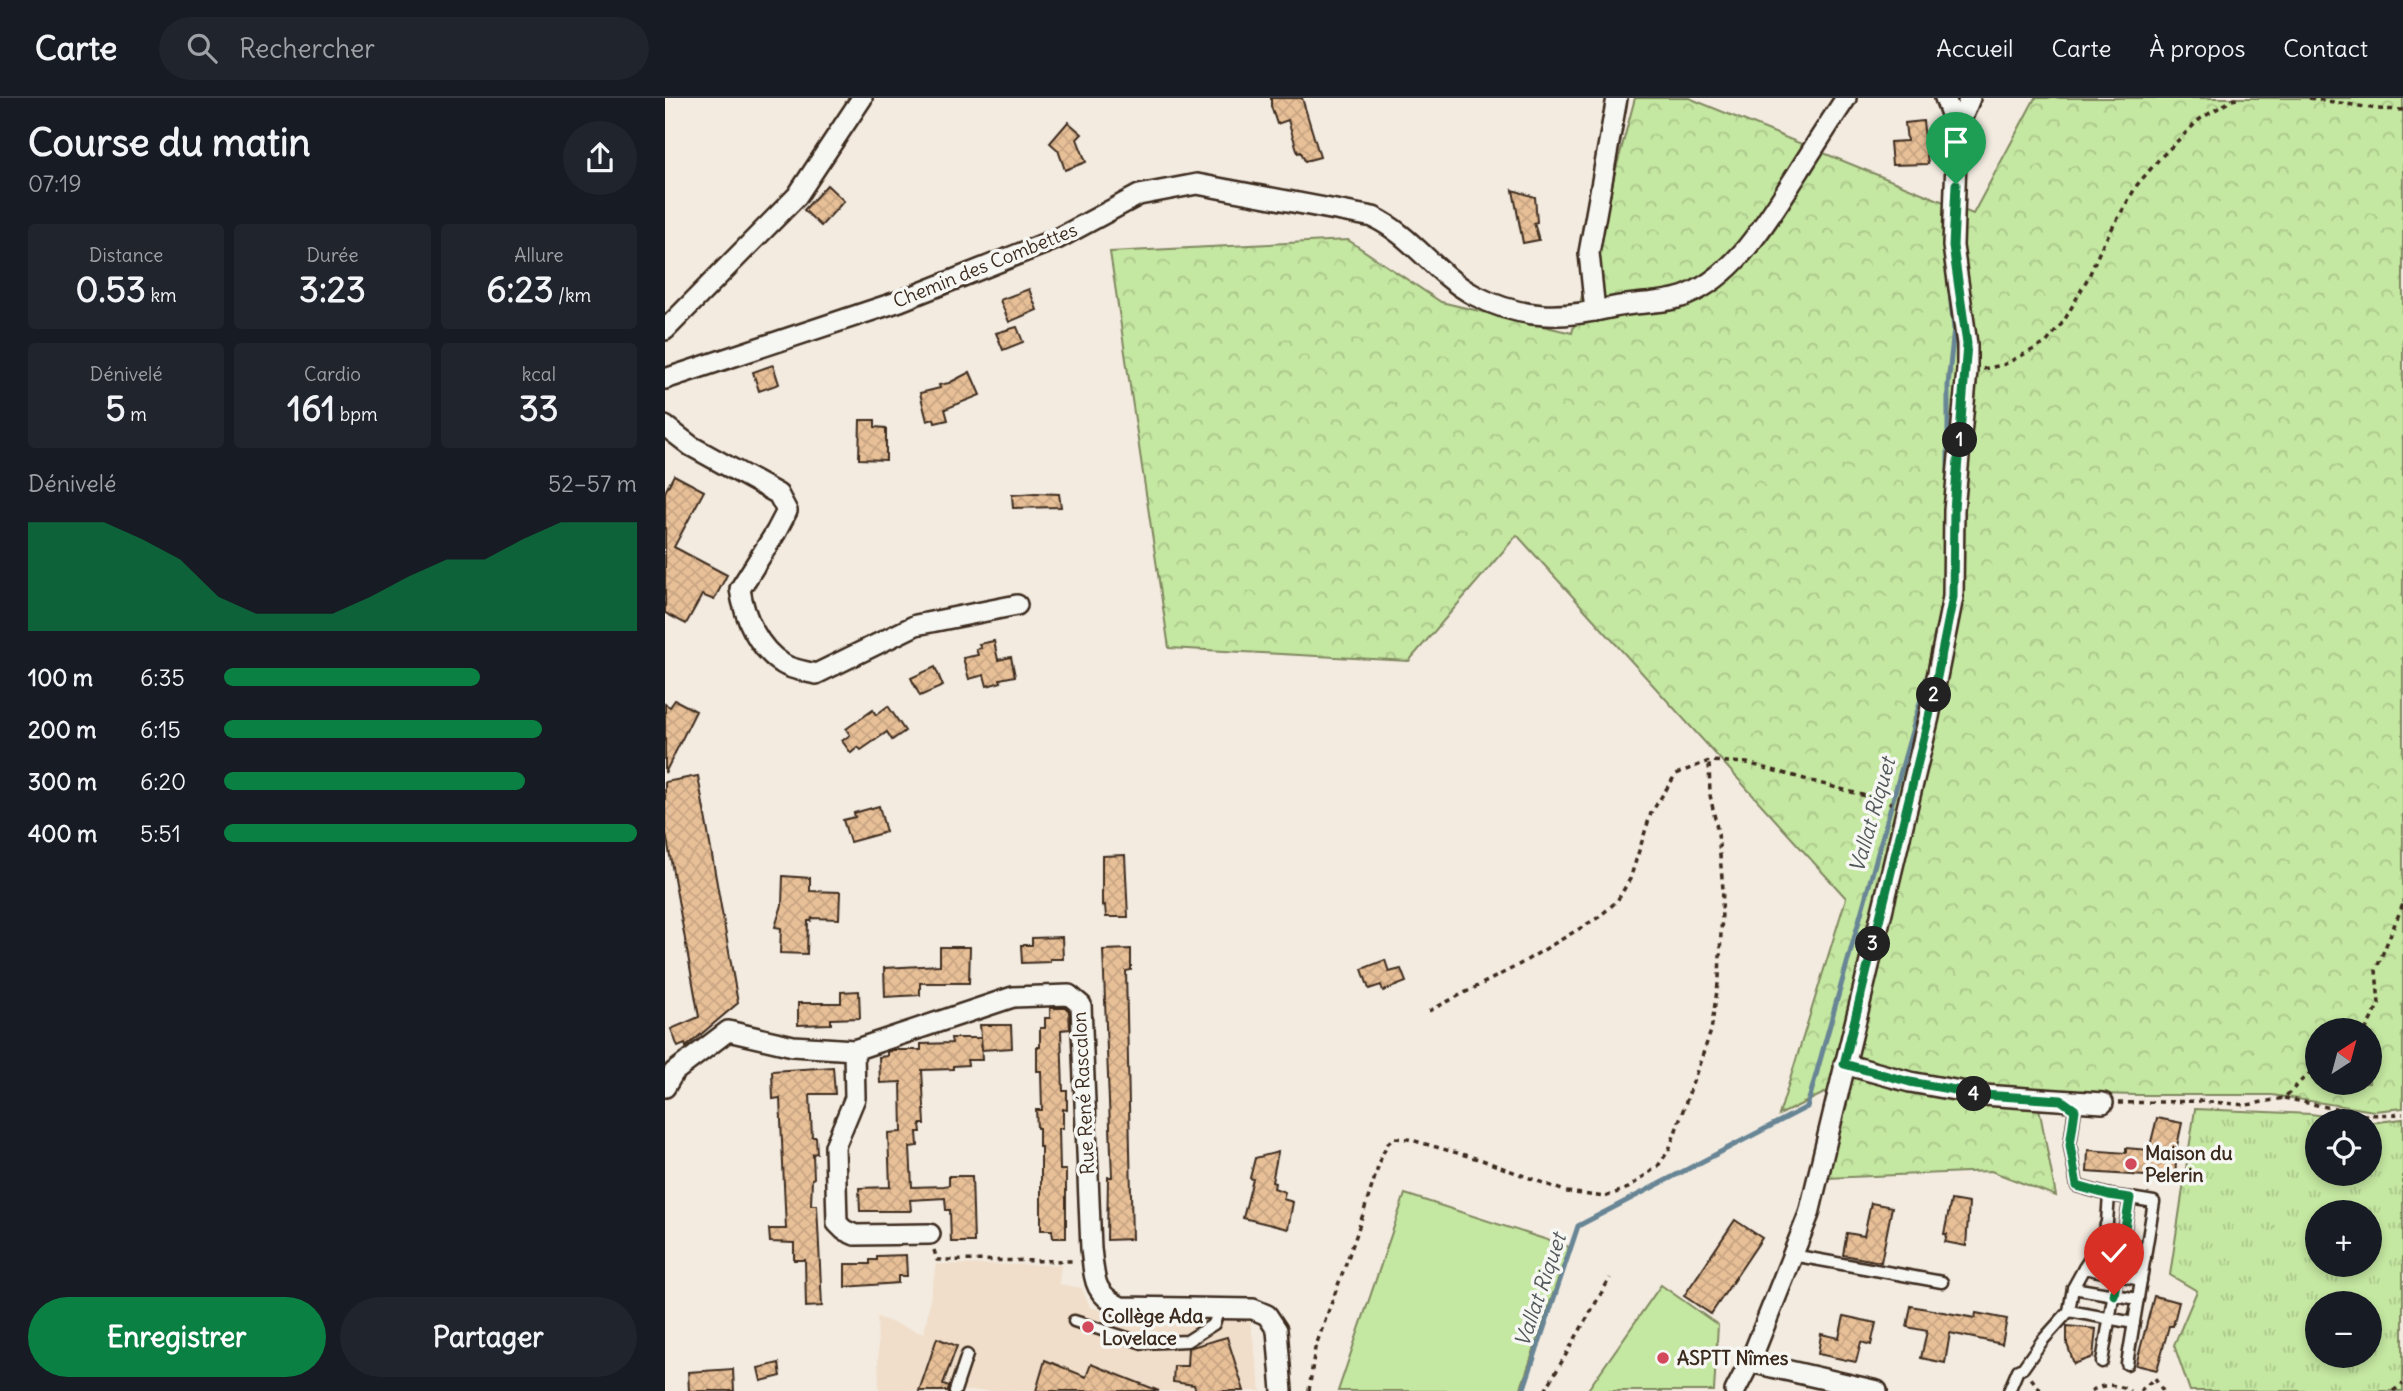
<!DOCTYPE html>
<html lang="fr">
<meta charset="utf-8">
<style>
:root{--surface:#171b24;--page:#20242c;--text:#f1f3f6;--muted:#9ea1a6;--line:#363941;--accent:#0b8043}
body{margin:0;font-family:Delius,sans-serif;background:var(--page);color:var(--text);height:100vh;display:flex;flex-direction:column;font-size:26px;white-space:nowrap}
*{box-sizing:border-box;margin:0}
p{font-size:23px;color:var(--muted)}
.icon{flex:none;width:38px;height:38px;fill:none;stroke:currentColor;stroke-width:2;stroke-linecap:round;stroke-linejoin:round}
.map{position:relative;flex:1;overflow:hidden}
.panel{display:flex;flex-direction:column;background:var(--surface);width:665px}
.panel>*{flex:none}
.needle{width:46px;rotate:36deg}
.tools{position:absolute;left:1640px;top:920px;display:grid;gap:14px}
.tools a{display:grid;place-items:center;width:77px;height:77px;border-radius:50%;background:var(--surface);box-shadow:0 4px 10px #0003;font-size:35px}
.pin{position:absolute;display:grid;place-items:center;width:60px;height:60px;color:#fff;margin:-72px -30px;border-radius:50% 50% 50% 0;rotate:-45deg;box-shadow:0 0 7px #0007}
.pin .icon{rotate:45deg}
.km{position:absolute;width:35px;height:35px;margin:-18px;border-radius:50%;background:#222;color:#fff;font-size:19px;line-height:35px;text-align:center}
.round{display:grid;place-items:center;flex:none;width:74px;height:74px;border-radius:37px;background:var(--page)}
.headline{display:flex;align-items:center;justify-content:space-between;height:119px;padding:0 28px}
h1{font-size:38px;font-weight:700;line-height:52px}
.stats{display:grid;grid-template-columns:repeat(3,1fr);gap:10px;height:119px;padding:7px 28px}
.stats div{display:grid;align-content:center;border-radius:7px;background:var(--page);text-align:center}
.stats b{font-size:35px;font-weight:700}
.stats small{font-size:19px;font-weight:400}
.stats p{font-size:19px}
.chart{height:196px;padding:14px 28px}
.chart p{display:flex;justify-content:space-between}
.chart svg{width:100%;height:126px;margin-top:7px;fill:var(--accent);opacity:.7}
.action{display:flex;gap:14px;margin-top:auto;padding:14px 28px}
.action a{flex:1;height:80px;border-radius:42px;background:var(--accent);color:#fff;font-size:28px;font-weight:700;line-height:80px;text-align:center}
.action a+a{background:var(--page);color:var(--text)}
ul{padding:0 28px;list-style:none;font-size:23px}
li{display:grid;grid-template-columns:112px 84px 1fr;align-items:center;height:52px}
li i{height:18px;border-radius:9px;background:var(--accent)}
header{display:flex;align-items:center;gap:42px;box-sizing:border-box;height:98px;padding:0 35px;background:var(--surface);border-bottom:2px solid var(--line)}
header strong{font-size:33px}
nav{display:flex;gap:38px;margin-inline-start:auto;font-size:24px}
.search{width:490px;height:63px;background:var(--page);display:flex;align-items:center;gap:18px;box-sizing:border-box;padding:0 24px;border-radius:38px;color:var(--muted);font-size:26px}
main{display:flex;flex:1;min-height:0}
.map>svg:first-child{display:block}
.built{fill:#f0deca}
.grass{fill:url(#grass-tufts);stroke:#808860;stroke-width:2;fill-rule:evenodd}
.forest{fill:url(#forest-crowns);stroke:#808860;stroke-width:2;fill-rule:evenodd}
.garden{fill:#c4e7a1;stroke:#808860;stroke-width:2}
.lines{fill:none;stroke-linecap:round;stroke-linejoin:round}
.stream{stroke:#678595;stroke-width:5}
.building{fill:url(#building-cross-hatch);stroke:#3b2a1e;stroke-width:2}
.service-casing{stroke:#3b2a1e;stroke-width:15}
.minor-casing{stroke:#3b2a1e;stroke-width:24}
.path{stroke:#3b2a1e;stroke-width:3.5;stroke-dasharray:5 5;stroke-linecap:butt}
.service{stroke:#f6f6f2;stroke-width:10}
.minor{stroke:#f6f6f2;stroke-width:19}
.route-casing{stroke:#fff;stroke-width:14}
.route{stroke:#0b8043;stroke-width:9}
.poi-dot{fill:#d1495b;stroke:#f6f6f2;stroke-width:2.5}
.labels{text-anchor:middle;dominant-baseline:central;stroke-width:7;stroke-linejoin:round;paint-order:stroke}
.street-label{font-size:19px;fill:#3b2a1e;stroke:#f6f6f2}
.poi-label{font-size:19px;font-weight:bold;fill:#3b2a1e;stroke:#f6f6f2;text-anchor:start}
.water-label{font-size:21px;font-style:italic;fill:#51575a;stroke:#f6f6f2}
</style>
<header>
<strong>Carte</strong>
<div class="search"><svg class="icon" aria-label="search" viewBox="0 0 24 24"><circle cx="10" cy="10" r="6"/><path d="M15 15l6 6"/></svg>Rechercher</div>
<nav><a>Accueil</a><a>Carte</a><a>À propos</a><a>Contact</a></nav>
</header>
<main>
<section class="panel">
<div class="headline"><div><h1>Course du matin</h1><p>07:19</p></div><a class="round"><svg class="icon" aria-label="share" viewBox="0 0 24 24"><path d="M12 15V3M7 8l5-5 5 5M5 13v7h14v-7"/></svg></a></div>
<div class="stats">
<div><p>Distance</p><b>0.53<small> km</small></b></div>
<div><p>Durée</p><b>3:23</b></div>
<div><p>Allure</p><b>6:23<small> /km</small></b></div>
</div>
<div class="stats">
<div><p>Dénivelé</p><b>5<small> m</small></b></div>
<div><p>Cardio</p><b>161<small> bpm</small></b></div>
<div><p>kcal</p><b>33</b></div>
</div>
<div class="chart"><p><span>Dénivelé</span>52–57 m</p>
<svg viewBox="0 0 160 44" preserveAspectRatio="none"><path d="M0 44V6L10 6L20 6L30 12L40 19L50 32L60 38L70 38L80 38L90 32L100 25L110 19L120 19L130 12L140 6L150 6L160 6V44z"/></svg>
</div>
<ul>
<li><b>100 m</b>6:35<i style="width:62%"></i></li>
<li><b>200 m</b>6:15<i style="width:77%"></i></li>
<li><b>300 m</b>6:20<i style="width:73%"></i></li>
<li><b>400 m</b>5:51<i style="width:100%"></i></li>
</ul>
<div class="action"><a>Enregistrer</a><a>Partager</a></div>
</section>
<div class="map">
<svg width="1738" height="1293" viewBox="0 0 1738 1293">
<defs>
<pattern id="grass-tufts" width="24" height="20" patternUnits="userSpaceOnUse" patternTransform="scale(1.75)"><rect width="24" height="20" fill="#c4e7a1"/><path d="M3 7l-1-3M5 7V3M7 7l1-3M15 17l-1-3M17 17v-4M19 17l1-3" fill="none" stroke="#a9c68a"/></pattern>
<pattern id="forest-crowns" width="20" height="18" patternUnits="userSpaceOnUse" patternTransform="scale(1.75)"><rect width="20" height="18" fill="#c4e7a1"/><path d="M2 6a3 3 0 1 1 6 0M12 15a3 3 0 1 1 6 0" fill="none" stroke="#a9c68a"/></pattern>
<pattern id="building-cross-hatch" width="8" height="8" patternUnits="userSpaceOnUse" patternTransform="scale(1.75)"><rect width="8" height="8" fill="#e8c098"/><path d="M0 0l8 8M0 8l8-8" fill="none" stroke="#c8a583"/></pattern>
</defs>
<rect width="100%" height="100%" fill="#f3ebe0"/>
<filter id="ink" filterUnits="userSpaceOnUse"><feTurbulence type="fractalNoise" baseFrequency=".0143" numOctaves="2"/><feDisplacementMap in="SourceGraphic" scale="14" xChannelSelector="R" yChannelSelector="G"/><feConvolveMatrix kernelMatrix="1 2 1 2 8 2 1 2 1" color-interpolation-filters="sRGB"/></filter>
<g filter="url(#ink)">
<path class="built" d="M271,1166l125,1 -2,19 23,4 8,19 39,12 121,1 11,71h-382l-2,-74 47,17z"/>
<path class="grass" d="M1530,1011l116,5 51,8h-45v52h52l1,-51 33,-4v272h-213l-16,-46 23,-54 -27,-16zM1652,1115h52v52h-52zM1652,1206h52v52h-52z"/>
<path class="forest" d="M970,0h54l284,116 62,-116h368v1010l-29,3 -102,-16h-137l-99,-3 20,104 -65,-25 -164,7 20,-96 -68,33 67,-217 -329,-363 -108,126 -240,-13 -59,-396 238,-12 93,62 131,31zM1652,933h52v52h-52z"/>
<g class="garden">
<path d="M740,1096l164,53 -49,144h-182z"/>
<path d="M996,1187l57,40 -4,66h-127z"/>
</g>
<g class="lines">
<g class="stream">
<path d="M1281,159l8,72 -6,56v96"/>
<path d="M858,1293l55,-165 229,-119 121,-433"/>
</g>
</g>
<g class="building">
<path d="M606,0h31l18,59 -15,4 -4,-9 -3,1 -10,-33 -11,4 -6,-18z"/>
<path d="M1258,23l5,43 -36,1 -2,-23 17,-1 -2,-18z"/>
<path d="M403,24l14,12 -5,5 9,23 -21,8 -7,-20 -8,-7z"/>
<path d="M162,87l17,16 -23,25 -17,-16z"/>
<path d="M848,92l22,7 2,25 -3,1 5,17 -16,3z"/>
<path d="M364,191l8,21 -28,12 -9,-22z"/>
<path d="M352,229l6,15 -20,8 -7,-17z"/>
<path d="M108,267l6,19 -20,7 -6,-19z"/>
<path d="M305,274l10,23 -35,14 3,11 -13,3 -1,-4 -7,2 -7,-28 20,-5 -1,-3 10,-2z"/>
<path d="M195,322h15v7l11,1v32l-27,-1z"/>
<path d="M9,377l30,16 -30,56 53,28 -13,25 -12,-5 -16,29 -21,-11v-121z"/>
<path d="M370,395l24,1 2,13 -48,1 -1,-13z"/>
<path d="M329,543l4,19 13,-3 4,19 -15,3 1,3 -14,4 -3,-11 -15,4 -6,-21 15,-3 -2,-6 5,-1 -2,-4z"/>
<path d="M270,569l8,19 -23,10 -9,-18z"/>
<path d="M10,602l21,11 -31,62v-69l5,3z"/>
<path d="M223,608l17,25 -13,9 -5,-8 -26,18 -3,-3 -7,6 -9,-12 8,-6 -4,-6 27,-19 3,5z"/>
<path d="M33,678l40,227 -52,44 -1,-3 -7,3 -7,-18 28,-12 -34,-189v-46z"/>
<path d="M214,708l7,26 -36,10 -7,-22 12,-3 -1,-4z"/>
<path d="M460,757l3,62h-22l-1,-12 -3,1v-50z"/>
<path d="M118,778l27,2v13l30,1 -1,27 -27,-1 -1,3h-3l-1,33 -27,-1 1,-25 -6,-1 7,-22z"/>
<path d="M397,839l1,22h-13v3l-28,1 -1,-18h11v-7z"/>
<path d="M275,849h30l-1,36h-49v12l-35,2 -1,-29 56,-3z"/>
<path d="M466,851v21l-5,1 6,268 -25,1 1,-63h4l-9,-227z"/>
<path d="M720,862l4,12 12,-3 5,13 -23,9 -2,-6 -12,4 -7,-20z"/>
<path d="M194,893l1,27 -29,1v5l-33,1v-22h43v-11z"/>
<path d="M385,910h16l3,3 1,18 -9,1 2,61h4v19l-4,-1v19h-4l1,42h6v68h-13l-1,-8h-11v-83h-2v-19h-2l-1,-18h6l-1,-39h-4v-24h3v-19h5v-10h5z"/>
<path d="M315,927h31l1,23 -30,2z"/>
<path d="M286,940h30l1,22h-15l1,5 -15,1v3l-31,1 3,54h-5l1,8h-4l1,14 -8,1 2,40 32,-1 5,-1v-9h23l2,66h-23l-1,-32h-4l-1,-12 -35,2 1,11h-51l-1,-23 31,-1 -2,-54 14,-1 -1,-50 -21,1 -1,-26 8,-1v-4l6,-2h28v-6l31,-1z"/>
<path d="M168,969l2,27h-25l2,43h4l1,16 -4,1 1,24 -2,1 -1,26h6l5,101 -16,1 -1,-47h-11v-17l-24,-1 -1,-13h17l-6,-131 -7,1 -1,-28z"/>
<path d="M1492,1020l25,5 -5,23 -2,32 -88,-6 1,-22 38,3v-5l23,2z"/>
<path d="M613,1054l-6,30 3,1 -1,5 11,4 -2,7 10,3 -5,27 -45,-11 10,-39 -3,-1 5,-20z"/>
<path d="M1286,1102l18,3 -3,43 -21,-4 2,-8h-3z"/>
<path d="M1206,1105l21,4 -11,55 -38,-7 4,-22 17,3z"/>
<path d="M1070,1122l27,18 -51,76 -27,-18z"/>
<path d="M241,1157l1,21h-9v7l-53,4v-23h25v-4h7v-4z"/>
<path d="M1489,1198l25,6 -6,24h-4l-12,44 -21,-5z"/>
<path d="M1246,1208l64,12 1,-5 31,6 -5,25 -52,-11 -5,30 -24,-5 6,-27 -20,-4z"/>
<path d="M1179,1218l32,7 -5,22 -10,-3 -5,20 -38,-8 3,-20 18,4z"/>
<path d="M1402,1228l29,3 -3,28 -19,7 -7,-20z"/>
<path d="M562,1239l17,54h-48l-2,-6 -21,-3 1,-16h13l1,-18z"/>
<path d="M272,1240l20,8 -14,38 6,2 -1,5h-29z"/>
<path d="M380,1262l41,17 5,-13 68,27h-123z"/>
<path d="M114,1265l2,13 -20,5 -3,-13z"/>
<path d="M68,1271l1,22h-45l-1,-19z"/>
</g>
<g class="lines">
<defs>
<g id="service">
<path d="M1401,1005l9,6 -5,36 7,41 32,9 -2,27 -9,24"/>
<path d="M1444,1097l21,3"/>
<path d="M1127,1157l150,27"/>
<path d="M1419,1170l14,-22 47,11"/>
<path d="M1408,1190l11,-20 57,12"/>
<path d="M1404,1213l65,12"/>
<path d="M409,1223l69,22 44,-2 27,-17 5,-16"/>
<path d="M1437,1264l28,-164 24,4 -27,162"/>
<path d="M290,1293l12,-36"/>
<path d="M1344,1293l9,-21 5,-2 19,-27 27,-30 4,-23 65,11"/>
</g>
<g id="minor">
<path d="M1292,32l13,-32"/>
<path d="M930,213l-6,-58 28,-155"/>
<path d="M0,232l132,-134 65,-98"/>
<path d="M0,281l235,-78 159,-63 80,-43 58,-11 176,33c39,18 63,58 101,78 48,25 88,24 140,12 23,-5 51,-3 73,-12 50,-21 79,-73 107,-116 17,-27 34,-54 52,-81"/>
<path d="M0,328l26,20 87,48 9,17 -11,21 -36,57c4,28 18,59 43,75 9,6 22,7 33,10l100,-49 101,-20"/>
<path d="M189,952l1,48 -20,48 2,77 7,7 11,5 75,-1"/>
<path d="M1179,966l66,18 73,13 120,8"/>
<path d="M0,989l9,-15 54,-41 65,15 61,4 159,-53 56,-2 12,10 10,244c4,29 1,44 30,58l132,2 14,6 10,15 5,61"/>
<path d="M1085,1264l127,29"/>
<path d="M1070,1293l15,-29 59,-148 120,-497 24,-120 1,-87 13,-139v-27l-14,-98 4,-116 -12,-32"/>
</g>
</defs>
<use href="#service" class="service-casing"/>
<use href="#minor" class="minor-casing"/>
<g class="path">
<path d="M1644,0l69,11 25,1"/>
<path d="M1318,271l20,-4 43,-22 18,-22 25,-45 13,-30 35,-61 23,-27 40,-39 32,-19 9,-2"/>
<path d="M764,913l86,-44 84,-50 18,-16 13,-22 21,-66 25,-39 33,-13 38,2 144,40"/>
<path d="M1700,933l14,-27 -3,-34 27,-66"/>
<path d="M1619,1000l80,17 39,-1"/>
<path d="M1453,1005l82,-2 47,4 37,-7 21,-21 12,-9"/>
<path d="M269,1152l3,10 139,1"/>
<path d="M1366,1280l10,13"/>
<path d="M644,1293l6,-43 41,-112 25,-78 6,-14 7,-6 14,1 74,21 85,32 38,5 23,-9 30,-22 11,-16 42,-119 8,-54 4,-88 -5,-56 -8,-38 -1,-34"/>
<path d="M880,1293l65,-113"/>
<path d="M1426,1293c13,-8 26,-7 39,0"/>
<path d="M1475,1293l15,-13 8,13"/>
<path d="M1728,1293l10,-7"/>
</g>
<use href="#service" class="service"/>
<use href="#minor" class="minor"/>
</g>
</g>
<g class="lines" filter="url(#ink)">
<defs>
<path id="route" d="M1291,86l-3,62 14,98 -13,166 -1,87 -24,120 -85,347 66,18 73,13 78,5 14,10 -5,35 7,41 32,9 21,3 -16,97"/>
</defs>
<use href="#route" class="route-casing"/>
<use href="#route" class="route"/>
</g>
<g class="poi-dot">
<circle cx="1466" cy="1066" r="7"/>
<circle cx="423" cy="1229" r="7"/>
<circle cx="998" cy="1260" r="7"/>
</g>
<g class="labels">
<g class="street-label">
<text transform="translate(320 167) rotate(-22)">Chemin des Combettes</text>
<text transform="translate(418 995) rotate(-93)">Rue René Rascalon</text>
</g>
<g class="poi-label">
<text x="1480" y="1055">Maison du<tspan x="1480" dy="22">Pelerin</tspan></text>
<text x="437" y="1218">Collège Ada<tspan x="437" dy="22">Lovelace</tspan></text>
<text x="1012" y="1260">ASPTT Nîmes</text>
</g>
<g class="water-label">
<text transform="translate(1207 717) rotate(-74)">Vallat Riquet</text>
<text transform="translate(875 1192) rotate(-71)">Vallat Riquet</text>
</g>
</g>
</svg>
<div class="tools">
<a><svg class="needle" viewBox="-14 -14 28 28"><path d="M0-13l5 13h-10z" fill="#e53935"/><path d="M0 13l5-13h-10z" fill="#9ea1a6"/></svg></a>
<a><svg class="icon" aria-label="locate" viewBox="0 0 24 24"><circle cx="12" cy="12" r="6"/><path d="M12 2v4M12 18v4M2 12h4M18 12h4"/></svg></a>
<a>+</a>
<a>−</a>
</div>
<div class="pin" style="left:1291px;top:86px;background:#1e9e55"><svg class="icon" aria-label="arrive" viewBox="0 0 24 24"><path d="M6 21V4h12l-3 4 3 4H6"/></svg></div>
<div class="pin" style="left:1449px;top:1197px;background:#d93025"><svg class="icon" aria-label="check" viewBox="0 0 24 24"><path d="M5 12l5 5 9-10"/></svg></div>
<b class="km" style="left:1295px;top:342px">1</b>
<b class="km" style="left:1269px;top:597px">2</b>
<b class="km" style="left:1208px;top:846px">3</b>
<b class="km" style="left:1309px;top:996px">4</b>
</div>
</main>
